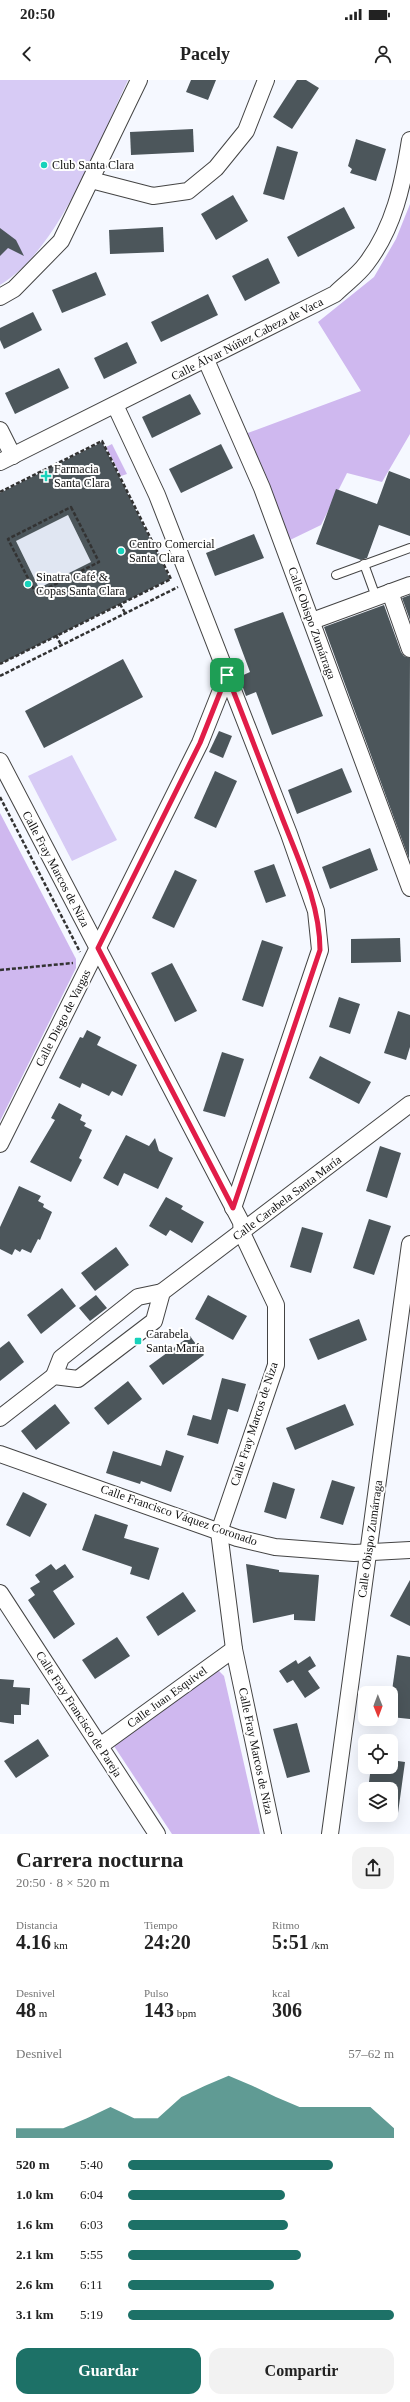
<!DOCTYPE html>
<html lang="es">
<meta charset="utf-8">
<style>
:root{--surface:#fff;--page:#f2f2f2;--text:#222;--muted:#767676;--accent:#1d7167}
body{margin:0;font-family:Georgia,serif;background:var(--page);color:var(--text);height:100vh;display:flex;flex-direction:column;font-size:15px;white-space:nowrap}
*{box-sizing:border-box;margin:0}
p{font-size:13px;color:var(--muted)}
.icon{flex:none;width:22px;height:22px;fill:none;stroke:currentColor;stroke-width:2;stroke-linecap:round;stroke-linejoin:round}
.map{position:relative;height:1754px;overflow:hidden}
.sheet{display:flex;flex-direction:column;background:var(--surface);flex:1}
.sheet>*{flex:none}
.needle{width:26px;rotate:179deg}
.tools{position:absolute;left:358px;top:1606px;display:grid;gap:8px}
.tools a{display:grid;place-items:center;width:40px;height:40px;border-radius:8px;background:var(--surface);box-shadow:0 4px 16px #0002;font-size:20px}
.pin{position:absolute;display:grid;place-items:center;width:34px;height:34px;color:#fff;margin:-17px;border-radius:8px;box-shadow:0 2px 6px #0006}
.round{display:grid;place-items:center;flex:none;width:42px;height:42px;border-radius:12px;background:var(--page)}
.headline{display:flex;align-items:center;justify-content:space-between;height:68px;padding:0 16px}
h1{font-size:22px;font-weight:600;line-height:30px}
.stats{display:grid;grid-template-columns:repeat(3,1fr);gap:6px;height:68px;padding:4px 16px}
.stats div{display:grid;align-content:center}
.stats b{font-size:20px;font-weight:600}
.stats small{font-size:11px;font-weight:400}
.stats p{font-size:11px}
.chart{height:112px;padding:8px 16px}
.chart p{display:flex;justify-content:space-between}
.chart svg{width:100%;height:72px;margin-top:4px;fill:var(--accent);opacity:.7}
.cta{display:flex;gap:8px;margin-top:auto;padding:8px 16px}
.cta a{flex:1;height:46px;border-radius:12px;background:var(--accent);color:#fff;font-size:16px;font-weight:600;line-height:46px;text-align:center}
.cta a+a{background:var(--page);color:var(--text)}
ul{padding:0 16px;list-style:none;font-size:13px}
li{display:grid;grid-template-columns:64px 48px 1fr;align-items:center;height:30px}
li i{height:10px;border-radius:5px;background:var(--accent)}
.status{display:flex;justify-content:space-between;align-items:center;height:28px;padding:0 20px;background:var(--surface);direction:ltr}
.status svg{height:11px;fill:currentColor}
header{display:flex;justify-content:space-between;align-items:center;height:52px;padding:0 16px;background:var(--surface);font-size:18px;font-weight:600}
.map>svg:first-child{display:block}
.green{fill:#cfb8ef}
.pitch{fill:#d7cbf5}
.plaza{fill:#e0e6f2}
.building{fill:#4c565b;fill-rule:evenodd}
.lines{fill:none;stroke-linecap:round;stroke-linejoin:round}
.service-casing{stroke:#444;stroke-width:10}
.minor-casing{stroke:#444;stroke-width:18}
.path{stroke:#333;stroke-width:2.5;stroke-dasharray:4 2;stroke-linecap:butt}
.service{stroke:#fff;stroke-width:8}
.minor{stroke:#fff;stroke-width:16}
.route-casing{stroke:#fff;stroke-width:8}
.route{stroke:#e11d48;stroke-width:5}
.poi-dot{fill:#17d2bb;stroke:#fff;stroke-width:1.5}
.labels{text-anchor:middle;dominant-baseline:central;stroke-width:4;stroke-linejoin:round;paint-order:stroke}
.poi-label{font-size:12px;fill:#111;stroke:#fff;text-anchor:start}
.street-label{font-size:12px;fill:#111;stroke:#fff}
</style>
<div class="status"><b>20:50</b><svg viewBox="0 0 49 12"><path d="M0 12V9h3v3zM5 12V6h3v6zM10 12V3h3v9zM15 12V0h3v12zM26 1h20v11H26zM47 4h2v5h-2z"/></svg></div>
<header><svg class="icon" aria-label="back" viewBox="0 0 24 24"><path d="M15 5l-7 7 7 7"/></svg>Pacely<svg class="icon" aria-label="person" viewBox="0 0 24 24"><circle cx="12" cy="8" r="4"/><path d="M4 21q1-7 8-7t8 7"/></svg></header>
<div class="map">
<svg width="410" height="1754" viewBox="0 0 410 1754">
<rect width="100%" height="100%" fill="#f5f8ff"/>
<g class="green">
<path d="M410,124v230l-28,48 -35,-9 -26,52 -31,15 -45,-106 116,-43 -43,-69 56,-45 22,-38z"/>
<path d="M112,364l15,30 -6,2 -15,-29z"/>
<path d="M0,733l76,146v9l-76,153z"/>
<path d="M218,1590l6,6 36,158h-88l-58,-88z"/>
</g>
<g class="pitch">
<path d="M0,0h128c-29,61 -69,170 -128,205z"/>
<path d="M72,675l45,85 -45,21 -44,-85z"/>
</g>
<path class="plaza" d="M68,435l23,47 -52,26 -23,-47z"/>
<g class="building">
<path d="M191,0h25l-8,20 -22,-8z"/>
<path d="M297,0h9l13,8 -27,41 -19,-12z"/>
<path d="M193,49l1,23 -63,3 -1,-23z"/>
<path d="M356,59l30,10 -10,32 -26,-8 2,-4 -4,-3z"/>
<path d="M277,66l21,6 -14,48 -21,-6z"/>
<path d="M233,115l15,26 -32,19 -15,-26z"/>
<path d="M344,127l11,21 -57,29 -11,-20z"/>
<path d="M163,147l1,25 -54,2 -1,-24z"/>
<path d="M0,148l16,12 8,16 -16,-8 -8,8z"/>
<path d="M268,178l12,25 -35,18 -13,-25z"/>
<path d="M96,192l10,23 -44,18 -10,-23z"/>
<path d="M208,214l10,21 -57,27 -10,-20z"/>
<path d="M33,232l9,18 -38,19 -4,-9v-12z"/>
<path d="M127,262l10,21 -33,16 -10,-21z"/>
<path d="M59,288l10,20 -54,26 -10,-21z"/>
<path d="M190,314l11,20 -49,24 -10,-21z"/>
<path d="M102,362l68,137 -170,85v-171zM68,435l23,47 -52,26 -23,-47z"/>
<path d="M221,364l12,24 -52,25 -12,-24z"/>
<path d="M389,391l21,8v57l-31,-11 -12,33 -6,2 -45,-16 20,-55 41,15z"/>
<path d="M254,454l10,24 -49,18 -9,-23z"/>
<path d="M410,515v25l-8,-22z"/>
<path d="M384,525l17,47 3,4 6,2 -1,201 -85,-232z"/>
<path d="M283,532l40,104 -51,19 -16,-43 -10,4 -7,-19 11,-5 -16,-43z"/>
<path d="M123,579l20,38 -99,51 -19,-37z"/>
<path d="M219,651l13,5 -9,22 -14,-6z"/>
<path d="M342,688l10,24 -55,22 -9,-24z"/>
<path d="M215,691l22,10 -21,47 -22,-10z"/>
<path d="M370,768l8,22 -48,19 -8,-22z"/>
<path d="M274,784l12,32 -20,7 -12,-32z"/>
<path d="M175,790l22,10 -23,48 -22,-10z"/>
<path d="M400,858l1,24 -50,1v-24z"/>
<path d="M262,860l21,7 -20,60 -21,-7z"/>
<path d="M172,883l25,48 -22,11 -24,-49z"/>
<path d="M339,917l21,7 -10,30 -21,-7z"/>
<path d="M398,931l12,4v32l-4,13 -22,-7z"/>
<path d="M87,950l14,7 -4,8 40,20 -15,31 -10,-5 -3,5 -27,-13 -2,5 -21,-10 21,-41 3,1z"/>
<path d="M222,972l22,7 -19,58 -22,-6z"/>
<path d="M320,976l51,26 -12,22 -50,-26z"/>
<path d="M59,1023l23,12 -2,5 6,3 -2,3 8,4 -13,28 3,2 -11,22 -41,-20 25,-42 -4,-2z"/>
<path d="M126,1055l23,11 6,-8 4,13 14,7 -15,31 -34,-16 -6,13 -15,-8z"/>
<path d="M380,1066l21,7 -14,45 -21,-7z"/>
<path d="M19,1106l22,10 -3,5 6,3 -1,3 9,5 -12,28 -2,-1 -7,14 -9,-4 -2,3 -5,-3 -3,6 -12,-6v-22z"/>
<path d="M166,1117l17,9 -2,3 23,13 -12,21 -22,-13 -4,6 -17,-10z"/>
<path d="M369,1139l22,7 -17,49 -21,-7z"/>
<path d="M302,1147l21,6 -12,40 -21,-6z"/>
<path d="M116,1167l13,18 -34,26 -14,-18z"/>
<path d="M62,1208l14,18 -35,28 -14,-19z"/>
<path d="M96,1215l11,13 -17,13 -11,-13z"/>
<path d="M208,1215l39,21 -14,24 -38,-21z"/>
<path d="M359,1239l8,21 -49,20 -9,-21z"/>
<path d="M190,1256l14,19 -41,30 -14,-19z"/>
<path d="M9,1261l15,21 -24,19v-33z"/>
<path d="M222,1298l24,6 -8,28 -10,-3 -10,35 -31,-9 6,-20 18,5z"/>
<path d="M128,1301l14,18 -34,26 -14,-17z"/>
<path d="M55,1324l15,19 -34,27 -15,-19z"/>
<path d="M345,1324l9,21 -59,25 -9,-22z"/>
<path d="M166,1370l18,6 -13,36 -30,-11 -1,3 -34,-11 7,-22 48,15z"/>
<path d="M332,1400l23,7 -12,38 -23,-7z"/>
<path d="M273,1402l22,7 -9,30 -22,-7z"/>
<path d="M23,1412l24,12 -17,33 -24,-12z"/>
<path d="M95,1434l33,11 -4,13 35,10 -10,32 -19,-6 2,-7 -50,-17z"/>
<path d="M51,1484l5,6 9,-6 9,13 -21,14 22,33 -21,15 -26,-39 7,-5 -5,-7 10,-6 -5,-7z"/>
<path d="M246,1484l33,6v2l40,3 -4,46 -21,-1v-6l-41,9z"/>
<path d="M410,1500v46l-20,-10z"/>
<path d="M183,1512l13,19 -38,25 -12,-19z"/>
<path d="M117,1557l13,19 -35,23 -13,-19z"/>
<path d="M397,1575l13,2v62l-19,-2v-19z"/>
<path d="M310,1576l6,10 -8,5 12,17 -15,10 -12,-18 -6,3 -8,-12 17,-11 2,4z"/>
<path d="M0,1599l14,1 -1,7 17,1 -1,17 -8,-1v11h-7v9l-14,-2z"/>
<path d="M297,1643l13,49 -23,6 -14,-49z"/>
<path d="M38,1659l11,17 -33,22 -12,-17z"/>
<path d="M391,1680l14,2 -7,51h-7v-24h-23l3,-22h20z"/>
</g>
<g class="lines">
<defs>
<g id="service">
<path d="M364,484l12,33"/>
<path d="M336,495l74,-27"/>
</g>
<g id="minor">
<path d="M91,100l62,16 35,-5 28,-23 30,-37 20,-51"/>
<path d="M0,217l14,-8 47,-48 78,-161"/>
<path d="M206,280l56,128 148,400"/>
<path d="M115,325l42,90 132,339 27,77 4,39 -87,258"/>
<path d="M0,350l13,26"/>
<path d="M0,382l335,-168c10,-10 23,-19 31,-30 28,-36 37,-80 44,-124"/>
<path d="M390,512l20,57"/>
<path d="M312,541l98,-36"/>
<path d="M0,681l241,461 1,11 34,72v60l-57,167 15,117 39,185"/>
<path d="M0,1064l200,-401 27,-68"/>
<path d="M54,1296l7,-18 77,-61 24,-5"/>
<path d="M0,1338l54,-42 24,3 76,-58 8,-29 248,-188"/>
<path d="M0,1374l237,84 38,9 79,6 56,-3"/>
<path d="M0,1513l157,241"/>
<path d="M100,1666l134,-97"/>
<path d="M330,1754l80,-590"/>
</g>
</defs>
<use href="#service" class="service-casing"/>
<use href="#minor" class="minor-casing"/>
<g class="path">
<path d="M0,412l102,-51 69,138 -171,85"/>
<path d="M71,427l28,55 -63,32 -28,-55z"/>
<path d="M120,524l5,9"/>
<path d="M56,555l5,10"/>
<path d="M0,596l178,-89"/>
<path d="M0,717l80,155"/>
<path d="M0,890l73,-7"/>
</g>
<use href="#service" class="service"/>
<use href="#minor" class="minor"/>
</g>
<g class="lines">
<defs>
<path id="route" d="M227,595c19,48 37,96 56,145 16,41 37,85 37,130l-87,258 -135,-260 102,-205z"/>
</defs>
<use href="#route" class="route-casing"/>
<use href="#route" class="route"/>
</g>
<g class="poi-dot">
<circle cx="44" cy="85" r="4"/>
<path d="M44 390h4v4h4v4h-4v4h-4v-4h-4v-4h4z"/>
<circle cx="121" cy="471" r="4"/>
<circle cx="28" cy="504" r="4"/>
<rect x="134" y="1257" width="8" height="8" rx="2"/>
</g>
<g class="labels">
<g class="poi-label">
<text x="52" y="85">Club Santa Clara</text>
<text x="54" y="389">Farmacia<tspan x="54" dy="14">Santa Clara</tspan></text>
<text x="129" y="464">Centro Comercial<tspan x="129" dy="14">Santa Clara</tspan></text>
<text x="36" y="497">Sinatra Café &amp;<tspan x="36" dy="14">Copas Santa Clara</tspan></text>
<text x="146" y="1254">Carabela<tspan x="146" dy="14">Santa María</tspan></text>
</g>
<g class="street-label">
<text transform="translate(247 259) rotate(-27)">Calle Álvar Núñez Cabeza de Vaca</text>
<text transform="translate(312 543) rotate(70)">Calle Obispo Zumárraga</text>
<text transform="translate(56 789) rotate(62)">Calle Fray Marcos de Niza</text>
<text transform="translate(63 938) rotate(-63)">Calle Diego de Vargas</text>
<text transform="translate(287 1118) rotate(-37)">Calle Carabela Santa María</text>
<text transform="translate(254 1344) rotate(-72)">Calle Fray Marcos de Niza</text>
<text transform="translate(179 1435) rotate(19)">Calle Francisco Váquez Coronado</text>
<text transform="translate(370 1459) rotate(-82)">Calle Obispo Zumárraga</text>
<text transform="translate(167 1617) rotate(-36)">Calle Juan Esquivel</text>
<text transform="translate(79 1634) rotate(57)">Calle Fray Francisco de Pareja</text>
<text transform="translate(256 1671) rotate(78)">Calle Fray Marcos de Niza</text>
</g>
</g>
</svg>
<div class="tools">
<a><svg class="needle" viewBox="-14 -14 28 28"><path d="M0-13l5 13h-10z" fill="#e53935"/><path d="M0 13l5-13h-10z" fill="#767676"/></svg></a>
<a><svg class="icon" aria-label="locate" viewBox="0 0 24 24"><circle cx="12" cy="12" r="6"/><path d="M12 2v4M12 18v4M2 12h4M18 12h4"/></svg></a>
<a><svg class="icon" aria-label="layers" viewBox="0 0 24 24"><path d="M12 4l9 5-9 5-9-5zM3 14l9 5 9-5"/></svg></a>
</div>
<div class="pin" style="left:227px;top:595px;background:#1e9e55"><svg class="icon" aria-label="arrive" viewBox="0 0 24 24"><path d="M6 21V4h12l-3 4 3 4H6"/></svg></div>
</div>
<section class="sheet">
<div class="headline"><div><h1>Carrera nocturna</h1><p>20:50 · 8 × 520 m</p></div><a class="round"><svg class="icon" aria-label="share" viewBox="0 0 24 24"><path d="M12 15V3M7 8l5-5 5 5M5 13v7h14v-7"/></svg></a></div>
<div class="stats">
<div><p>Distancia</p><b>4.16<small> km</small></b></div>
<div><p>Tiempo</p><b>24:20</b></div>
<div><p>Ritmo</p><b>5:51<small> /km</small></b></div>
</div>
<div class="stats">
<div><p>Desnivel</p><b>48<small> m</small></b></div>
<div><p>Pulso</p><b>143<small> bpm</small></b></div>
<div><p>kcal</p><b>306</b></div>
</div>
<div class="chart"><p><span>Desnivel</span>57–62 m</p>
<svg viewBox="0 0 160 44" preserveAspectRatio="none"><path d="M0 44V38L10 38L20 38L30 32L40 25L50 32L60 32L70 19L80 12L90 6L100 12L110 19L120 25L130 25L140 25L150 25L160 38V44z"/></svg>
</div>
<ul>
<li><b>520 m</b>5:40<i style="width:77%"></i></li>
<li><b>1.0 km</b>6:04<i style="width:59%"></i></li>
<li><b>1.6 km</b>6:03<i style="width:60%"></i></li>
<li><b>2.1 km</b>5:55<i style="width:65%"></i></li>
<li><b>2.6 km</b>6:11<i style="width:55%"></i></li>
<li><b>3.1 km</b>5:19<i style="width:100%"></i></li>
</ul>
<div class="cta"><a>Guardar</a><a>Compartir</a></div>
</section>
